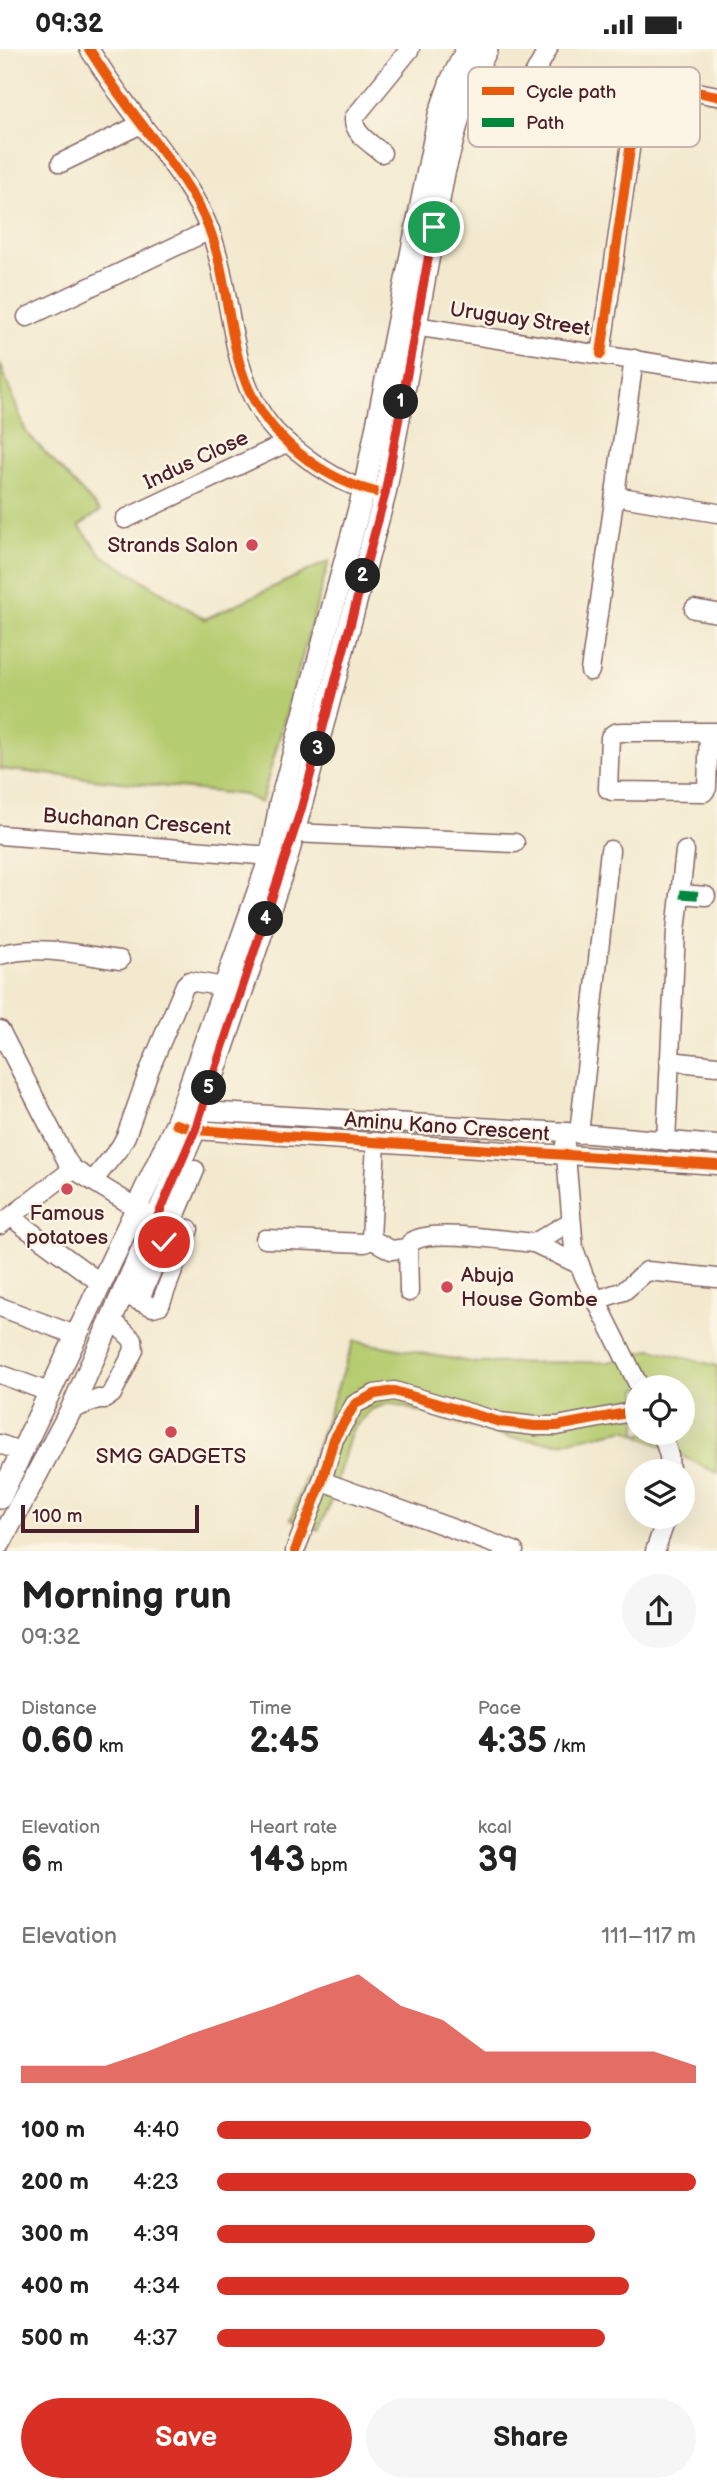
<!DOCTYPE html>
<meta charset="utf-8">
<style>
:root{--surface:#fff;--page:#f6f6f6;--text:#222;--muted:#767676;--accent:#d93025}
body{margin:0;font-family:"Balsamiq Sans",sans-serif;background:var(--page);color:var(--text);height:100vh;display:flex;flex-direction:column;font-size:26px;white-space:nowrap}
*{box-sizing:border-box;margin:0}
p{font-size:23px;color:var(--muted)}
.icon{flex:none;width:38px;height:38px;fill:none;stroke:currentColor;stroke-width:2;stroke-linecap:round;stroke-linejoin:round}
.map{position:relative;height:1502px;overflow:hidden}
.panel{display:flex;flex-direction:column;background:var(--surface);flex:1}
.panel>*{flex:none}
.fabs{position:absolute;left:625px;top:1326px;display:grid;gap:14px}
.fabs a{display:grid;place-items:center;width:70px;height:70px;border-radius:50%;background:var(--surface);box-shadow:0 7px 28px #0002;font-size:35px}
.scale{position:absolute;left:21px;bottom:18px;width:178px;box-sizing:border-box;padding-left:7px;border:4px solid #4a1f2b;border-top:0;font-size:19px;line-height:24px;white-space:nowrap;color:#4a1f2b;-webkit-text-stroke:5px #fcf5e5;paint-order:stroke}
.pin{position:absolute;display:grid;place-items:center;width:60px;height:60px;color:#fff;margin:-30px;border:4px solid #fff;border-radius:50%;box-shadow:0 2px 7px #0007}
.km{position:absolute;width:35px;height:35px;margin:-18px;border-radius:50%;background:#222;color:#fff;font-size:19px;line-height:35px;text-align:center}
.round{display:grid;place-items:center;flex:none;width:74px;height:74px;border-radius:37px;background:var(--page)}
.head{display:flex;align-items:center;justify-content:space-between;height:119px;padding:0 21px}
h1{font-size:38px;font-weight:700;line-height:52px}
.metrics{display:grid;grid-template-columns:repeat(3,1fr);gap:10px;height:119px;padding:7px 21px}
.metrics div{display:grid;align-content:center}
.metrics b{font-size:35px;font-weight:700}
.metrics small{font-size:19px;font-weight:400}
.metrics p{font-size:19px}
.chart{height:196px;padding:14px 21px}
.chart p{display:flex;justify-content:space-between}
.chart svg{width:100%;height:126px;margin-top:7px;fill:var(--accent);opacity:.7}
.primary-button{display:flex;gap:14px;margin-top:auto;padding:14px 21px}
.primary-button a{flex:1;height:80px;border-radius:42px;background:var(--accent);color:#fff;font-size:28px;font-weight:700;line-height:80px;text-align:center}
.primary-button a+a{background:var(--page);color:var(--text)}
ul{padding:0 21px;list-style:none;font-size:23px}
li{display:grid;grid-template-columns:112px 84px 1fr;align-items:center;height:52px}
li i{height:18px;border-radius:9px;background:var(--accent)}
.status{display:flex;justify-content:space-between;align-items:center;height:49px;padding:0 35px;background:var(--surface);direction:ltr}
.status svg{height:19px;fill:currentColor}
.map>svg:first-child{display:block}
.green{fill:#b6cc70;stroke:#80764e;stroke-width:2;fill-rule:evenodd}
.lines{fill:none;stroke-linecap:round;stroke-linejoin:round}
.minor-casing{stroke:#856664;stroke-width:21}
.major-casing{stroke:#856664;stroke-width:24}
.minor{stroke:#fff;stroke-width:18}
.major{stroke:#fff;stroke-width:21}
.quiet{stroke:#00873e;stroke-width:9;stroke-dasharray:18 9;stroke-linecap:butt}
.cycleway-casing{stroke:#fcf5e5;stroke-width:15}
.cycleway{stroke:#e8590c;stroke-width:10}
.route-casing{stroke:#fff;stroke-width:14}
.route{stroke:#d93025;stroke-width:9}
.poi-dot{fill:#d1495b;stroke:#fcf5e5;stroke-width:2.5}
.labels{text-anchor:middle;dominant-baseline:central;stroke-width:5;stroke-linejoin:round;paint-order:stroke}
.street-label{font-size:21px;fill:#4a1f2b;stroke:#fcf5e5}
.poi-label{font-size:21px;fill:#4a1f2b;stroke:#fcf5e5}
.key{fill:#fcf5e5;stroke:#c7b5ad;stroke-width:2}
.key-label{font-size:19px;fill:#4a1f2b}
</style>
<div class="status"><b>09:32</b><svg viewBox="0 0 49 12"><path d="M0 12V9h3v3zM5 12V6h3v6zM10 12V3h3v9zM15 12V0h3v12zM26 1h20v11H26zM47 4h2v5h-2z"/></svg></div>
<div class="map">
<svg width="717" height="1502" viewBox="0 0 717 1502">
<rect width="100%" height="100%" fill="#fcf5e5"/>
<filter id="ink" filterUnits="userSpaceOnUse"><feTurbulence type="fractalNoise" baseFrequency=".0143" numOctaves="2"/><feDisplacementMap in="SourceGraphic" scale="14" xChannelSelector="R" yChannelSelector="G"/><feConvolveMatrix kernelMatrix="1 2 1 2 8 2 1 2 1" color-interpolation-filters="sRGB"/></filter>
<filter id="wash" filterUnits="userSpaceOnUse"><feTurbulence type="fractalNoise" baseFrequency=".00686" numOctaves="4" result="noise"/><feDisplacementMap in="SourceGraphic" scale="28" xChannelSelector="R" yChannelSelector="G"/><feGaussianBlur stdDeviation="1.57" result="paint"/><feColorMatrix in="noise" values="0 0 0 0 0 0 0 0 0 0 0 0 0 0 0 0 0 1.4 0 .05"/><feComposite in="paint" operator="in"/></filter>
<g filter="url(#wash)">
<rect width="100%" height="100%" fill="#f2e9ce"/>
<g class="green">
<path d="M0,314l26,69 74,79 -21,15 23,29 103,64 124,-58 -68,242 -16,-8 -245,-26z"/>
<path d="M354,1292l122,22 133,-1 43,-13 65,17v107l-91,-44 -66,14 -50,-5 -120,-35 -18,6 -20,21 -24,79 -10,21 -27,-11zM637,1339h45v45h-45z"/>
</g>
</g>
<g filter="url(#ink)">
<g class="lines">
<defs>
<g id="minor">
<path d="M89,0c12,18 23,36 36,53 29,40 68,83 85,129 25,65 16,146 65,200 10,11 21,19 33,28 19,14 43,28 66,33"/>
<path d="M530,33l18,-33"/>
<path d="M382,104c-10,-9 -29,-19 -28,-35l56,-69"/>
<path d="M61,114l80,-39"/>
<path d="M27,268l183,-87"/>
<path d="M402,275l315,49"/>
<path d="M601,305l35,-247c26,-28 47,-17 81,-11"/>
<path d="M615,447l102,17"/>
<path d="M125,470l161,-76"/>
<path d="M694,560l23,4"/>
<path d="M590,622l44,-312"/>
<path d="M709,683l-2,56 -3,4 -92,-1 -4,-2 2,-52c4,-5 8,-5 14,-5h93"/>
<path d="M294,784l221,10"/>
<path d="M0,786l283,22"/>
<path d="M680,845l26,2"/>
<path d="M0,906c39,-11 81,0 120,5"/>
<path d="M0,981l67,131 6,8 75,46"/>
<path d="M669,1012l48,5"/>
<path d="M190,1059l11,3 365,21 151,13"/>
<path d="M183,1077l12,4 522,35"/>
<path d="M579,1085l31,-284"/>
<path d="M666,1092l10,-210 9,-80"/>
<path d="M565,1095l9,105 10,27 56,112"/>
<path d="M93,1132l27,-34 6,-11 23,-65 36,-86 4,-4 36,6"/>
<path d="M570,1173l-36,21 46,22"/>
<path d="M19,1174l83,61"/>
<path d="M0,1176l73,-56"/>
<path d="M265,1190l100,4 6,-4 5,-97"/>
<path d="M371,1190l20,11 17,-2"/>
<path d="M409,1243l-1,-44c2,-5 2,-6 7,-8 20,-11 94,1 119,3"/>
<path d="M130,1248l23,10 7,-2 29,-76"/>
<path d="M596,1251l28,-9 23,-20 70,7"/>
<path d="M139,1252l56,-131"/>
<path d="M0,1258l78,29"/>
<path d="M0,1325l51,19"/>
<path d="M71,1361l27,-11h7l7,-5 22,-44 -1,-10 -21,-20"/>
<path d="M662,1384l7,23 1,16"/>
<path d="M0,1395l22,8"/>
<path d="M322,1432l192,70"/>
<path d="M295,1502l27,-70 12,-42 21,-35 20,-10 19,-3 106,31 35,4h22l80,-15"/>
<path d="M655,1502l12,-34"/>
</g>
<g id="major">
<path d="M0,1449l176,-374 95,-269 9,-51 84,-314 75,-375 12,-34 16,-32"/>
<path d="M0,1494l71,-133 124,-280 92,-272 98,-364 59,-321 22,-82 21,-42"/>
</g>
</defs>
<use href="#minor" class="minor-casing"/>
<use href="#major" class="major-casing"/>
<use href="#minor" class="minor"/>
<use href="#major" class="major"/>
<path class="quiet" d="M680,845l26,2"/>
<defs>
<g id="cycleway">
<path d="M89,0c12,18 23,36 36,53 28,39 69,84 85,129 17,45 17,95 32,141 20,62 80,110 143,122"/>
<path d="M601,305l35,-247c26,-28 47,-17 81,-11"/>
<path d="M176,1075l19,6 522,35"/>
<path d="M295,1502l27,-70 12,-42 21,-35 20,-10 19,-3 106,31 35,4h22l80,-15"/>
</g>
</defs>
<use href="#cycleway" class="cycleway-casing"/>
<use href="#cycleway" class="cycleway"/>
</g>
</g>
<g class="lines" filter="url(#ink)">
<defs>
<path id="route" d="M164,1193l-15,-5 46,-107 106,-320 84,-316 49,-267"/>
</defs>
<use href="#route" class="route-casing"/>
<use href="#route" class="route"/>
</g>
<g class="poi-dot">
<circle cx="252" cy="496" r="7"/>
<circle cx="67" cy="1140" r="7"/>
<circle cx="447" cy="1238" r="7"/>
<circle cx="171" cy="1383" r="7"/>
</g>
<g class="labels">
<g class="street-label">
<text transform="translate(520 270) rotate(8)">Uruguay Street</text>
<text transform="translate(196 411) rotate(-25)">Indus Close</text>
<text transform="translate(137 773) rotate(4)">Buchanan Crescent</text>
<text transform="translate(447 1078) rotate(4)">Aminu Kano Crescent</text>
</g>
<g class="poi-label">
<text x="238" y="496" text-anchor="end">Strands Salon</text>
<text x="67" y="1164">Famous<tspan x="67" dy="24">potatoes</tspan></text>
<text x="461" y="1226" text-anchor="start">Abuja<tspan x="461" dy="24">House Gombe</tspan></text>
<text x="171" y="1407">SMG GADGETS</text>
</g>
</g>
<rect x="468" y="18" width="232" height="80" rx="10" class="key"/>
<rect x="482" y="38" width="32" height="8" fill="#e8590c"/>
<rect x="482" y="69" width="32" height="9" fill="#00873e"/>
<g class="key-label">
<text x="526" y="49">Cycle path</text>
<text x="526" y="80">Path</text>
</g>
</svg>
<div class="fabs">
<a><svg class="icon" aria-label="locate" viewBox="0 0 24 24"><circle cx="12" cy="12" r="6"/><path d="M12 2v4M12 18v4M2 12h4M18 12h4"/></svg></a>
<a><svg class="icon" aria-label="layers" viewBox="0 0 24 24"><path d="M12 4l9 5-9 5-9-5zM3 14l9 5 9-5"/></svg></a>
</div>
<div class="scale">100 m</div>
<div class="pin" style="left:434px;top:178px;background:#1e9e55"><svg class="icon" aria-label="arrive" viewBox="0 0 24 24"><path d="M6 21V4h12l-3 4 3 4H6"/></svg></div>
<div class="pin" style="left:164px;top:1193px;background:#d93025"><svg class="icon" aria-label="check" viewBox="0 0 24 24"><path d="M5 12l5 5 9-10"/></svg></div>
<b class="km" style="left:401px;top:353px">1</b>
<b class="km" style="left:363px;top:527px">2</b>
<b class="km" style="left:318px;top:700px">3</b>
<b class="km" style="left:266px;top:870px">4</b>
<b class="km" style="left:209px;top:1039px">5</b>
</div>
<section class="panel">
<div class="head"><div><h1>Morning run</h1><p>09:32</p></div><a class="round"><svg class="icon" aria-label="share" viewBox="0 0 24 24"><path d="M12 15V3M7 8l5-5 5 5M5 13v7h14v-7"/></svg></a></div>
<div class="metrics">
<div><p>Distance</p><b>0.60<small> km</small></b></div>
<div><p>Time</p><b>2:45</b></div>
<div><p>Pace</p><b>4:35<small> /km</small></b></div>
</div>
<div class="metrics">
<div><p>Elevation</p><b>6<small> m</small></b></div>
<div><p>Heart rate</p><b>143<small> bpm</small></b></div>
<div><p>kcal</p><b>39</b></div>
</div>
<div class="chart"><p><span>Elevation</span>111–117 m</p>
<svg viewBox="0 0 160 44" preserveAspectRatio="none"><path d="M0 44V38L10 38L20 38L30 33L40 27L50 22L60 17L70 11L80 6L90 17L100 22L110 33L120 33L130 33L140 33L150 33L160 38V44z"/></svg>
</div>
<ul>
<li><b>100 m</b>4:40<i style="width:78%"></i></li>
<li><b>200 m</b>4:23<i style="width:100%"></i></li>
<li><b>300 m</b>4:39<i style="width:79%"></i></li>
<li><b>400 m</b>4:34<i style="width:86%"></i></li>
<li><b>500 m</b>4:37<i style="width:81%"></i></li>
</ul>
<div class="primary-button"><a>Save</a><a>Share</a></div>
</section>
